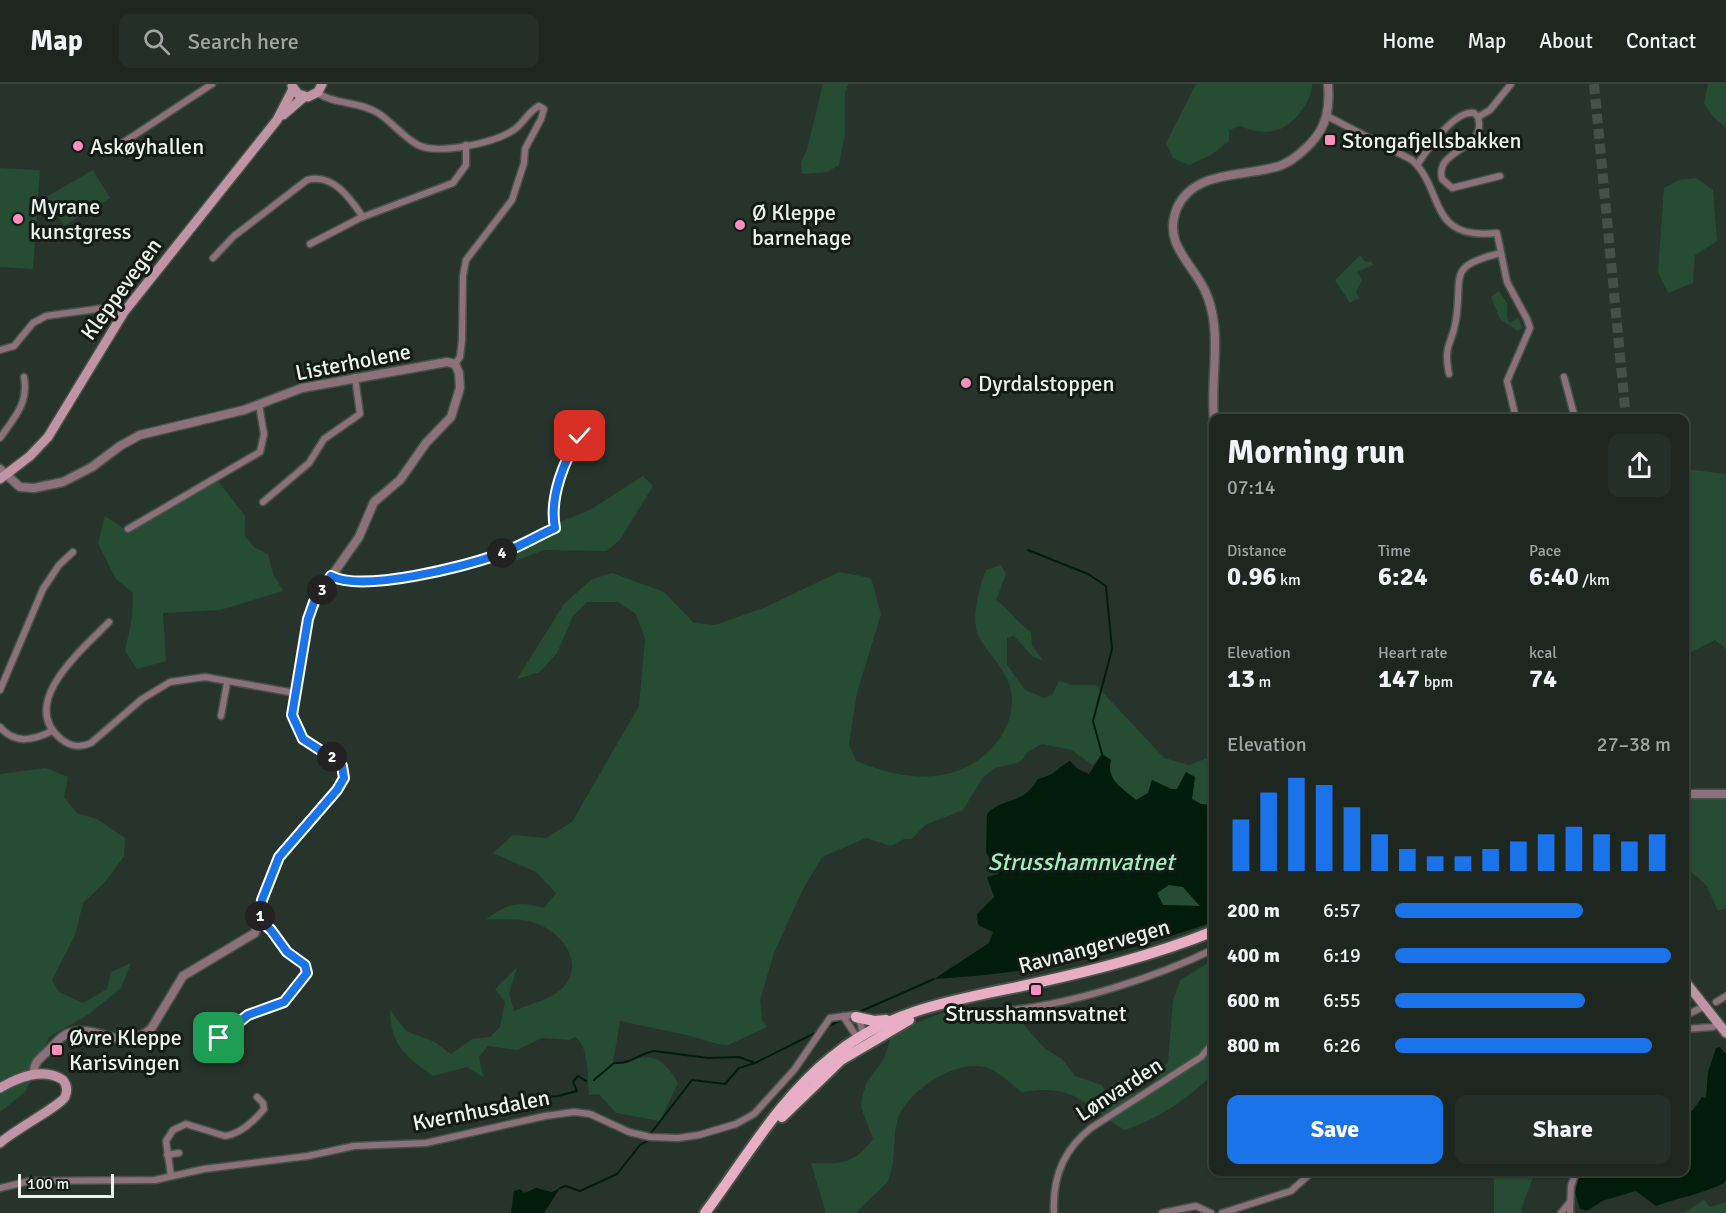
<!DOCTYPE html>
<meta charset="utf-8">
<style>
:root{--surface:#1d2720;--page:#252f29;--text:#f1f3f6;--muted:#a0a5a5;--line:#3b443e;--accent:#1a73e8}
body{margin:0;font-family:Signika,sans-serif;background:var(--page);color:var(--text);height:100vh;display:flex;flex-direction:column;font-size:22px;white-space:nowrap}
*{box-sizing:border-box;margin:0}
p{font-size:20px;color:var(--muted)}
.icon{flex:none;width:33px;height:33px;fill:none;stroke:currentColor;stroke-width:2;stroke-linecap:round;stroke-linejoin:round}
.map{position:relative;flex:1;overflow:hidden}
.details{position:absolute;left:1209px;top:330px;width:480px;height:762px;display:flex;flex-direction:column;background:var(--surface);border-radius:12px;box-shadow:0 2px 4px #0004,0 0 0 2px var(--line)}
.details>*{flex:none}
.scale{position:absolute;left:18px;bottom:15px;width:96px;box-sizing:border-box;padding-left:6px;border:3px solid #ebf3ed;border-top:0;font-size:16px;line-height:21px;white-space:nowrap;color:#ebf3ed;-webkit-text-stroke:4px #141a16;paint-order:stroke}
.pin{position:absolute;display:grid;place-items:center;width:51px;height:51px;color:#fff;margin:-26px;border-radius:12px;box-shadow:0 3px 9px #0006}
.km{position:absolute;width:30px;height:30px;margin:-15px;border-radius:50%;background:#222;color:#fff;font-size:16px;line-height:30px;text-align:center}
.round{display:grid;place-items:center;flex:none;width:63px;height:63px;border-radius:12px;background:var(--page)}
.summary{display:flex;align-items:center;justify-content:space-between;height:102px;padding:0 18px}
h1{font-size:33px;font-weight:800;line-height:45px}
.metrics{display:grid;grid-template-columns:repeat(3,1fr);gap:9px;height:102px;padding:6px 18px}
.metrics div{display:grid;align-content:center}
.metrics b{font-size:26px;font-weight:800}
.metrics small{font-size:16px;font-weight:400}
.metrics p{font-size:16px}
.chart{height:168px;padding:12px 18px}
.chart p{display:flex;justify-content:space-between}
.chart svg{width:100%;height:108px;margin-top:6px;stroke:var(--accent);stroke-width:6}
.button{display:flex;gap:12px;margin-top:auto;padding:12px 18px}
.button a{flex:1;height:69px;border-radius:12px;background:var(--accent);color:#fff;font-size:24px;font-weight:800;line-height:69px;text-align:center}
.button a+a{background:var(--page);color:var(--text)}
ul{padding:0 18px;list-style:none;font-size:20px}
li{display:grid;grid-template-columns:96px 72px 1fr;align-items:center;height:45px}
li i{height:15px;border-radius:8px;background:var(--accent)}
header{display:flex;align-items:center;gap:36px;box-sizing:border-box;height:84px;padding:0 30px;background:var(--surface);border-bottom:2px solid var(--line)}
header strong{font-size:28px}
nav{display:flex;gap:33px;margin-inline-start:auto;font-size:21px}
.search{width:420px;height:54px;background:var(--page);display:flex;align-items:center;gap:15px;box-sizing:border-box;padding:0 21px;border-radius:12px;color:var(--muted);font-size:22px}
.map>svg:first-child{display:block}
.green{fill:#264c34}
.water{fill:#001d0c;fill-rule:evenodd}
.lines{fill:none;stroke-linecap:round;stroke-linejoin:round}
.stream{stroke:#001d0c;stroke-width:2}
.primary-tunnel{stroke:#445148;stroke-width:10;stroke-dasharray:10 5;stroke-linecap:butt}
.minor-casing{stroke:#46534a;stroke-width:9}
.tertiary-casing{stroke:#46534a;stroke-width:11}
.secondary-casing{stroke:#46534a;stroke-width:12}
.primary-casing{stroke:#46534a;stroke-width:14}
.minor{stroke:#8c707a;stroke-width:6}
.tertiary{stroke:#8c707a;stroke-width:8}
.secondary{stroke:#c094a4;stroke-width:9}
.primary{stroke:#e8afc4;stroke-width:10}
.route-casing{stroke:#fff;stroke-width:12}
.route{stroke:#1a73e8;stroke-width:8}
.poi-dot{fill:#fe8ebc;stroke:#141a16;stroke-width:2}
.labels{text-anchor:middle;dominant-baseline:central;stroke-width:6;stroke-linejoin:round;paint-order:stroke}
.poi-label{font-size:22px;fill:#ebf3ed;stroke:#141a16;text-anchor:start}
.street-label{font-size:22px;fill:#ebf3ed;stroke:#141a16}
.water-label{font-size:24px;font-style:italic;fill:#9bf1b9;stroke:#141a16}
</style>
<header>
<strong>Map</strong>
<div class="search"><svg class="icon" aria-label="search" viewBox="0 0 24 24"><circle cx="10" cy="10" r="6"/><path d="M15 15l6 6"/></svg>Search here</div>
<nav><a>Home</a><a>Map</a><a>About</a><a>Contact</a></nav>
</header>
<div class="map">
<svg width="1726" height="1129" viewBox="0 0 1726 1129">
<rect width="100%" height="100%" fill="#27342b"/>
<g class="green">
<path d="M823,0h25l-3,8v42l-6,31 -12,7 -25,2 -1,-12 6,-12z"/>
<path d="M1196,0h116c0,11 -4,16 -10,26 -17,23 -35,27 -62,16l-11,4v11l-18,14 -22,10 -16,-7 -7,-15z"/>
<path d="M1708,0h18v44l-13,-11 -9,-14z"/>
<path d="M0,84l40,2 -7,99 -33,-2z"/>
<path d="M93,86l17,28 -46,28 -18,-29z"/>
<path d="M1696,94l17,12 4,51 -22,14 -2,28 -25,10 -10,-21 6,-84 15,-8z"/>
<path d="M1360,171l4,6 8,1 1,3 -16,7 5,8 -6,12 4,8 -4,-1 -6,4 -15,-23z"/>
<path d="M1499,207l8,12v15l3,5 8,-6 4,11 -4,3 -18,-12 -9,-22z"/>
<path d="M1685,385l41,5v175l-11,-9 -30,15z"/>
<path d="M643,392l10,10 -34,55 -13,10 -62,-1 -29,11 -6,-19 81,-32z"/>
<path d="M218,397l27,35v20l9,11 14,7 5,20 10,17 -63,19 -57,3 3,48 -29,8 -12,-18 7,-33 1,-25 -17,-14 -18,-36 7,-27 19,13 36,-14z"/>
<path d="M1001,481l5,9 -10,26c14,10 21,23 35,32l1,14 11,14 -10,-3 -19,-21 -7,2v27l18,25 19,8 8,-3 7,-14 13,4h24l68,73 25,7 24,-9v49l-12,-1 -9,-5 3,-21 -9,-6 -9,17h-5l-20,-9 -4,13 -12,7 -23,-19 -10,-27 -11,11 -20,-15 -30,-6 -15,8 -4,7 -6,4 -22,5 -12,9 -20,33 -38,15 -13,14h-8l-13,7 -25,-8 -44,19 -20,34 -28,62 -14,47 2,20 5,7 -39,18 -11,-1 -26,-8 -71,-15 -7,42c35,-5 44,-16 65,20l-18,38 -44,-8 -17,-19 -10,1c-2,-16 1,-48 -14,-58l-5,3 -28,-2 -25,12 -29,-4 -9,11 4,20 -16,-10 -34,9c-27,-20 -42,-29 -43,-66l16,21 29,11 16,12 21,-15 18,-2 10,-10 5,-25 -10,-13 22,-22 -8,27 5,17c13,-6 35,-11 46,-21 29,-25 1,-60 -28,-68 -14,-4 -32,-2 -46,-3 23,-15 31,-19 58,-11l12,-15 -20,-21 -43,-19 20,-18 33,3 26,-16 67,-116 6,-67 -9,-25 -18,-12h-31l-14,14 -16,37 -17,19 -23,7 47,-75 28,-25 20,-6 52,19 30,31 21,2 51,-18 73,-35 32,6 10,36 -24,79 -8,51 7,17c48,20 105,27 141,-19 9,-11 15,-26 15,-41 1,-31 -32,-51 -36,-73 -3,-18 4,-42 10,-58z"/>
<path d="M46,684l22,9 -4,20 13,16 20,6 28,19 -1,18 -18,25 -23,22 -8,32 -23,45 7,12 24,11 24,-14 4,-17 20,-9 -10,25 -32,26 -40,23 -10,24 -15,14 9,2 -8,15 -25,20v-338z"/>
<path d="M1695,710l31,5v109l-8,3 -12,-26 -21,-19v-69z"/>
<path d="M1169,801l14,2 17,19 -37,-1 -6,-12z"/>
<path d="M1213,876v113c-24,26 -54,45 -88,57 -42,-25 -48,-47 -103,-38 -10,-7 -23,-20 -34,-24 -31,-11 -84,24 -91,54 -5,19 0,36 -9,59 -2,4 -25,23 -31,32h-31l-15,-50c30,1 42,2 62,-24l-12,-32 1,-10 5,-15 17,-23 8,-25 11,-6 52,-20 55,8 10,4 24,28 18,11 13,17 27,9 10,18 40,-18 16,-23 5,-61 7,-21z"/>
<path d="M1494,1088h41l-14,38 2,3h-29z"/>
<path d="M1704,1116l6,7 16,-5v11h-42z"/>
</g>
<g class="water">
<path d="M1102,670l9,6c-5,20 11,28 25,40l12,-7 4,-13 19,9h6l9,-17 9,5 -3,22 9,5 12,1v117c-97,34 -175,51 -279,57l55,-36 4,-11 -15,-7 -1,-11 17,-17 -7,-20 12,-3 -13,-22 1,-38c18,-19 34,-7 51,-35 20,-5 17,-10 32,-18l8,8 11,5zM1169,801l14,2 17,19 -37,-1 -6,-12z"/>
<path d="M1720,963l6,7v127c-9,9 -55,19 -70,25l-20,-15 -34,10 -15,10 -7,-2 -5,-17 5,-20h104l1,-59 8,-3 9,-13 4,1 2,-26 8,-24z"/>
<path d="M536,1104l16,4 8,-4 -16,25h-33l3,-22 6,-2 4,4z"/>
</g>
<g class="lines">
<g class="stream">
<path d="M1028,466l60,24 18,12 6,63 -19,72 9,33"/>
<path d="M857,929l77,-34"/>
<path d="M827,943l16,-8"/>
<path d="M594,996l20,-17c19,1 23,-9 40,-12l54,7 31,-1 16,6"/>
<path d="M528,1026l13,-13 17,-1 19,-5 -4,-9 5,-6 8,5"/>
<path d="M560,1104l6,-2 14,5 37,-17 23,-29 9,-5 2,-7 41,-53 33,4 14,-16 16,-5 64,-32"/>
</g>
<path class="primary-tunnel" d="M1594,0l32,334"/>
<defs>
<g id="minor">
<path d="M317,9c19,12 42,8 61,20 14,9 25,24 40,32 20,10 75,-2 94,-14 11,-6 15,-19 27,-25l5,3 -3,10 -16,30 -1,14 -12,37 -46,60 -3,16 -1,64 -2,17 -5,7"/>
<path d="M1327,32l85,44c33,30 15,81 85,73l10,49 20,37 3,9 -23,53 9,37"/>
<path d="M1478,33c10,34 -44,31 -36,62l10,9 48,-12"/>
<path d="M121,60l91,-60"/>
<path d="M1417,81c10,-15 37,-55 57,-52l4,4 12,-7 21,-26"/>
<path d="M310,160l50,-26 93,-35 13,-18v-20"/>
<path d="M213,174l21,-22 73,-56c26,-7 43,18 56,37"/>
<path d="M0,266l14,-4 19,-23 13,-7 65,-9 13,5"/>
<path d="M1449,290c-6,-31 3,-28 7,-54 7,-45 -10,-54 45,-67"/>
<path d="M1564,293l11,41"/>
<path d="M0,354c14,-20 29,-35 24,-61"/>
<path d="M263,418l46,-39 15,-24 36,-25 -5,-37"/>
<path d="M128,445l132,-77 4,-18 -5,-29"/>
<path d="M331,492c33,17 134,-10 169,-22 19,-7 37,-18 55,-26 -6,-28 8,-68 24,-91 5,-6 11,-11 16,-17"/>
<path d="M109,538c-26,27 -92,81 -48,117 10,8 19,9 30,4l51,-44 28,-17 35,-5 90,16"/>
<path d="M0,606l43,-101 16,-24 14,-13"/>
<path d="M221,632l6,-33"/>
<path d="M0,643c15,18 34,13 52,4"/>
<path d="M1716,918l10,-6"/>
<path d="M1012,926c63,-7 145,-33 202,-61"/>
<path d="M843,932l16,24"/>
<path d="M1684,932l17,-8"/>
<path d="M1684,945l29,-2 6,-4"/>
<path d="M219,954l29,-23 36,-13 23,-29 -2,-8 -18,-13 -16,-22 -12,-10"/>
<path d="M167,1071l12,-2"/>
<path d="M171,1092l-5,-35 7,-11 13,-6 39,12c16,-2 29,-15 39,-27l-1,-6 -6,-6"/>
<path d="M0,1104l30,-7 125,-1 49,-11 104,-13 46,-10 72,-3 119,-27 29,-4 16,2 39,18 21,5 28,1 21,-3 37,-11 18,-10 40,-44 36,-52 23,-3 7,7 4,13"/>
<path d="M1054,1129c-2,-35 10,-64 37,-85l110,-71 13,-15"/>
<path d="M1162,1129l34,-7 15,7"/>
<path d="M1222,1129l69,-22 21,-19"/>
<path d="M1561,1129l8,-10"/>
<path d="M1570,1129l1,-27 5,-14"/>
</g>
<g id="tertiary">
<path d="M1214,336c-4,-40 8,-84 -6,-122 -11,-33 -47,-51 -31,-90 18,-40 71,-30 105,-43 12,-5 21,-14 29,-22 16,-17 19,-36 17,-59"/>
<path d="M0,385l20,18 14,1 29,-6 29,-15 28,-21 20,-11 104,-25 58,-22 145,-26 8,2 4,9 1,15 -9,29 -25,26 -26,37 -26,22 -15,35 -40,57 -12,25 -15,96 11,24 34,22 5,5 2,12 -7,12 -58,67 -17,43 -7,33 -72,43 -32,53c-30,25 -53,-6 -82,4 -9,3 -15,12 -21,18 -8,7 -15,12 -14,23"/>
<path d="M1684,710h42"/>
</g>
<g id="secondary">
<path d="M292,2l6,8 10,3 10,-5 4,-8"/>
<path d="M283,31l21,-18"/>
<path d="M0,395l30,-23 18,-19 76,-125 153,-192 16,-31"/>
<path d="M1684,896l42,53"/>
<path d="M0,1004c19,-11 43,-21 63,-8 4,5 5,10 2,17 -4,8 -52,34 -65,46"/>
</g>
<g id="primary">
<path d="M856,933l18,4 12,-1"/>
<path d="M782,1033l59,-57 68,-40"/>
<path d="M705,1129c41,-55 74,-114 128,-157 55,-46 122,-56 189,-70 65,-14 130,-30 192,-55"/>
</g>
</defs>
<use href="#minor" class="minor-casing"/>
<use href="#tertiary" class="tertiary-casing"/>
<use href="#secondary" class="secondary-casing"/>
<use href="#primary" class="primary-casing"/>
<use href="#minor" class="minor"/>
<use href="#tertiary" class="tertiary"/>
<use href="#secondary" class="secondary"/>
<use href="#primary" class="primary"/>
</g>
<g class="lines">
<defs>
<path id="route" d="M219,954l29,-23 36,-13 23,-29 -2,-8 -18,-13 -16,-22 -11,-10 2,-20 17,-43 58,-67 7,-12 -2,-12 -5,-5 -34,-22 -11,-24 16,-96 6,-17 17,-26c33,17 134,-10 169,-22 19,-7 37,-18 55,-26 -6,-30 9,-68 25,-92"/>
</defs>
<use href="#route" class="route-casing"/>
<use href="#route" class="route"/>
</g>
<g class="poi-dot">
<rect x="1324" y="50" width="12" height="12" rx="3"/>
<circle cx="78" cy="62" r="6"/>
<circle cx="18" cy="135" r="6"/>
<circle cx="740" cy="141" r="6"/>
<circle cx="966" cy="299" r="6"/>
<rect x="1030" y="900" width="12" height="12" rx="3"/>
<rect x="51" y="960" width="12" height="12" rx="3"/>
</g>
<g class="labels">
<g class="poi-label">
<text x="1342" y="56">Stongafjellsbakken</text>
<text x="90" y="62">Askøyhallen</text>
<text x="30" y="122">Myrane<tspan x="30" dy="25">kunstgress</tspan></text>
<text x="752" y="128">Ø Kleppe<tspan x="752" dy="25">barnehage</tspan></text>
<text x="978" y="299">Dyrdalstoppen</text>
<text x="1036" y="929" text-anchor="middle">Strusshamnsvatnet</text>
<text x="69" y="953">Øvre Kleppe<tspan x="69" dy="25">Karisvingen</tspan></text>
</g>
<g class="street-label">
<text transform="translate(121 205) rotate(-54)">Kleppevegen</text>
<text transform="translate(353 278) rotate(-11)">Listerholene</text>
<text transform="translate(1094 862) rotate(-15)">Ravnangervegen</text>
<text transform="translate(1119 1005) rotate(-33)">Lønvarden</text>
<text transform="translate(481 1026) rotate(-11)">Kvernhusdalen</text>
</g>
<g class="water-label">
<text x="1081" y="778">Strusshamnvatnet</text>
</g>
</g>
</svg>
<div class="scale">100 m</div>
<div class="pin" style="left:219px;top:954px;background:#1e9e55"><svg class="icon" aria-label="arrive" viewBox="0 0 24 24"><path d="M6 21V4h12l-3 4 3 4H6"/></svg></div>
<div class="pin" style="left:580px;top:352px;background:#d93025"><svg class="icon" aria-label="check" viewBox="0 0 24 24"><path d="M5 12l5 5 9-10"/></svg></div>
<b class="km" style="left:260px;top:832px">1</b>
<b class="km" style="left:332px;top:673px">2</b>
<b class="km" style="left:322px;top:506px">3</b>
<b class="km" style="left:502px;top:469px">4</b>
<section class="details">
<div class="summary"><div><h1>Morning run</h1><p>07:14</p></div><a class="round"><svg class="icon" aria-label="share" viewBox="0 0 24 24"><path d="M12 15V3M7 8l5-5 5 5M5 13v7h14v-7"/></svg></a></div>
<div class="metrics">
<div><p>Distance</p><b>0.96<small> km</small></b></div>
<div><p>Time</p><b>6:24</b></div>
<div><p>Pace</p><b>6:40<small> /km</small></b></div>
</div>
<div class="metrics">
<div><p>Elevation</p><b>13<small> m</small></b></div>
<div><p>Heart rate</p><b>147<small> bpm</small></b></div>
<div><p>kcal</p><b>74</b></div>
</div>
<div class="chart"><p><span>Elevation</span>27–38 m</p>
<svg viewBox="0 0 160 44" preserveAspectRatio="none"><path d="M5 44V23M15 44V12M25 44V6M35 44V9M45 44V18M55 44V29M65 44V35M75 44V38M85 44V38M95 44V35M105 44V32M115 44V29M125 44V26M135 44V29M145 44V32M155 44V29"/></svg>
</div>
<ul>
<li><b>200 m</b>6:57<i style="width:68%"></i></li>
<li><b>400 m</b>6:19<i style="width:100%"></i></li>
<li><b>600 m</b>6:55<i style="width:69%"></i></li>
<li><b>800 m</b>6:26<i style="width:93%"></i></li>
</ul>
<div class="button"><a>Save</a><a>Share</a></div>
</section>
</div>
